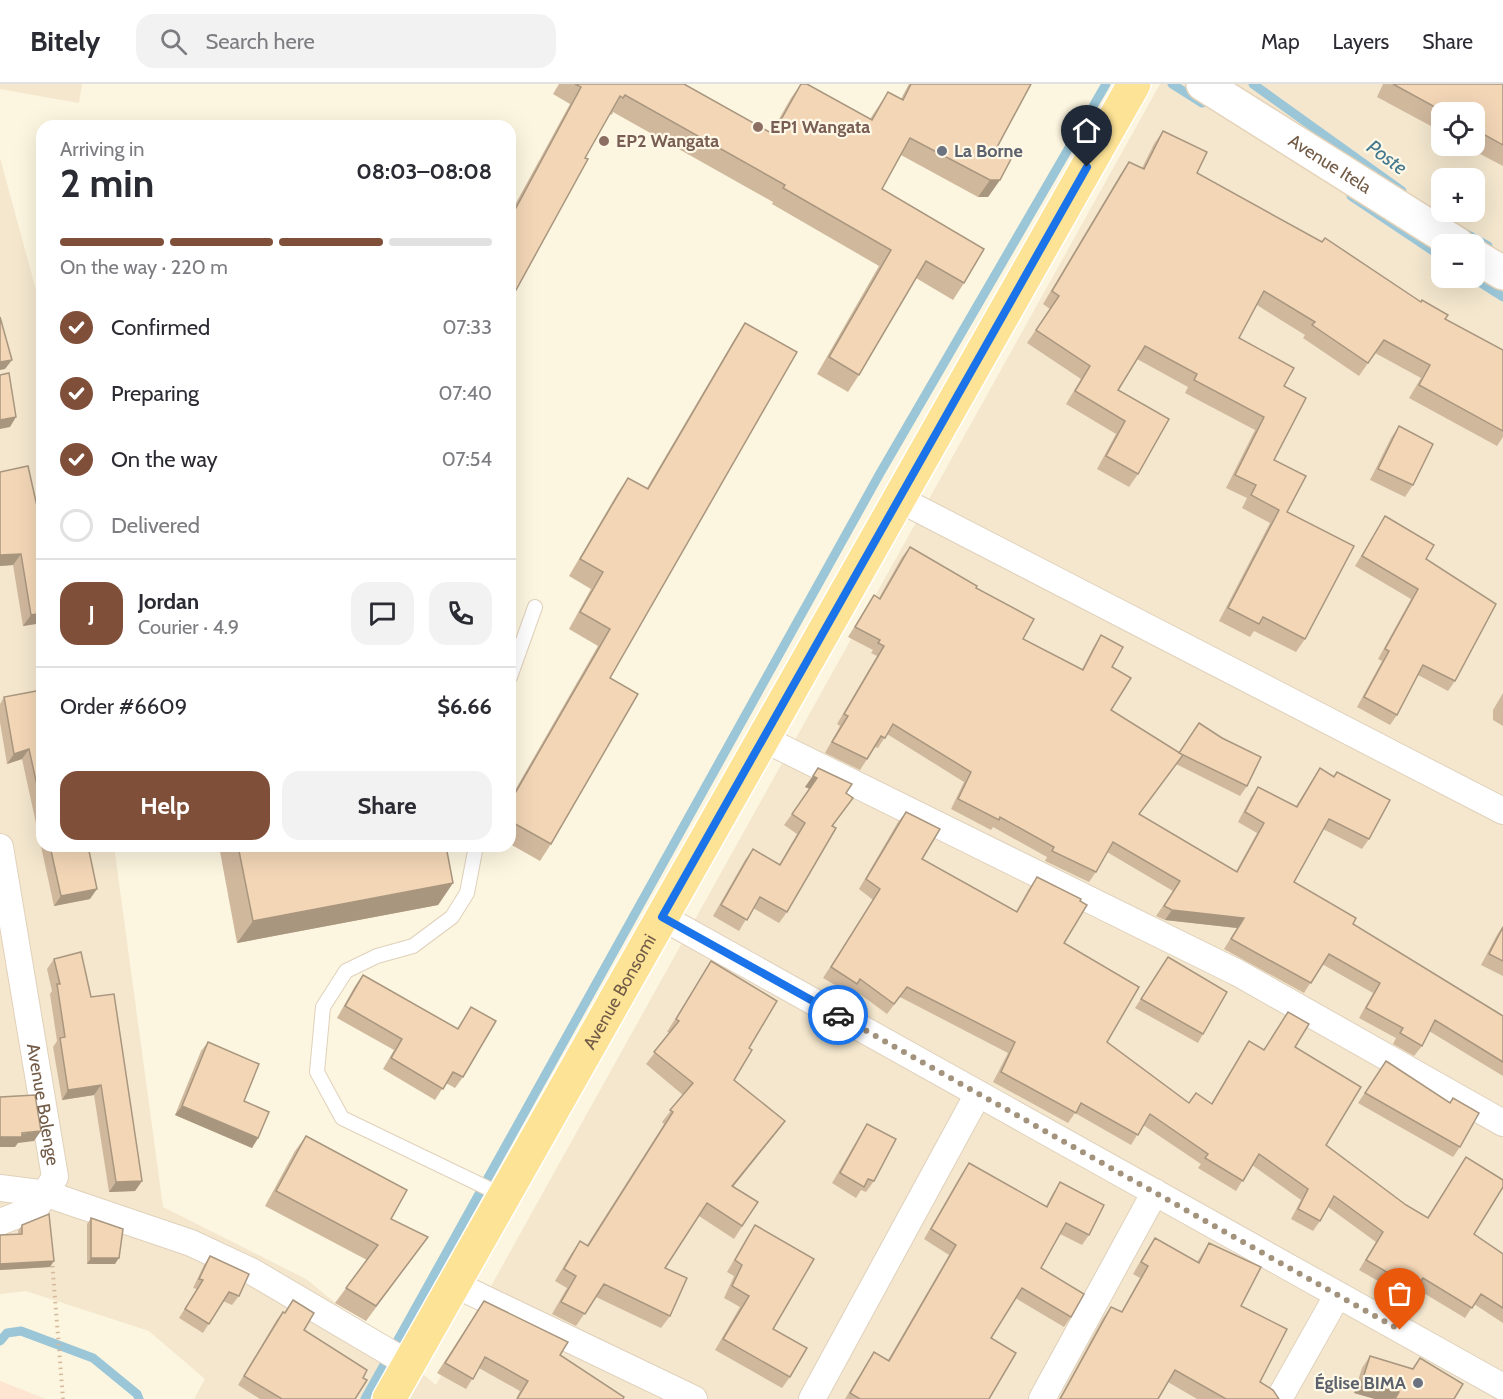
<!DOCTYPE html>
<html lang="en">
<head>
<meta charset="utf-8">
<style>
  :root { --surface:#fff; --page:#f2f2f3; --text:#2b2b33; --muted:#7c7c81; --line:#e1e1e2; --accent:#804f39 }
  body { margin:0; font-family:Cabin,sans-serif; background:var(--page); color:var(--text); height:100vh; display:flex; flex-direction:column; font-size:22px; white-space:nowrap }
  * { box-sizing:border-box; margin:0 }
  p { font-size:20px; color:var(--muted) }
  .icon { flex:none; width:33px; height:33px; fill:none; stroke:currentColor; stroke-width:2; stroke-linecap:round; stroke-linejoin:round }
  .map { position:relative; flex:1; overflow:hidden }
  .details { position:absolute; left:36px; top:36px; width:480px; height:732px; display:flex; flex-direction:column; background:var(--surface); border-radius:18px; box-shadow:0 6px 24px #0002 }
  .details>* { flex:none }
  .tools { position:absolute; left:1431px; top:18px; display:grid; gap:12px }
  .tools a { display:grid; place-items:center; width:54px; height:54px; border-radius:12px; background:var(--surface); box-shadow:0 6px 24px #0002; font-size:30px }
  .pin { position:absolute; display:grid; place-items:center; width:51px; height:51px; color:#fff; margin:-62px -26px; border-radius:50% 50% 50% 0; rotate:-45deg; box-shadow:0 0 6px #0007 }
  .pin .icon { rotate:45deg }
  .courier { position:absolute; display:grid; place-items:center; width:60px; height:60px; margin:-30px; border:4px solid #1a73e8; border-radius:50%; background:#fff; color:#222; box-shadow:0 2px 8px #0007 }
  .overview em { font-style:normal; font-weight:700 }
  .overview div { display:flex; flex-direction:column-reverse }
  .overview { display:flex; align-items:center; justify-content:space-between; height:102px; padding:0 24px }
  h1 { font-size:39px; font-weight:700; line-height:45px }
  .bar { display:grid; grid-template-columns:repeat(4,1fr); gap:9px 6px; align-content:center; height:72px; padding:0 24px }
  .bar i { height:8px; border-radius:4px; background:var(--line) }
  .bar .selected { background:var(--accent) }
  .bar p { grid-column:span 4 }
  .line { display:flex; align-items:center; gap:15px; padding:0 24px; border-top:2px solid var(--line) }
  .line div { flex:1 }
  .round { display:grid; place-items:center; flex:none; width:63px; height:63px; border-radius:18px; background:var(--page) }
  ol { padding:0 24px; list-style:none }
  li { display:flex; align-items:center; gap:18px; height:66px }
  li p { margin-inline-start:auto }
  li .icon { padding:6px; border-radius:50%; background:var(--accent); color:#fff; stroke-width:4 }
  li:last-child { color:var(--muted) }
  li i { width:33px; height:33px; border:3px solid var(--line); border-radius:50% }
  .cta { display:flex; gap:12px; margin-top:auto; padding:12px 24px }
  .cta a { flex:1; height:69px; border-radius:18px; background:var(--accent); color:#fff; font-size:24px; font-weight:700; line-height:69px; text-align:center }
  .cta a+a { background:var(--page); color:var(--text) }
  header { display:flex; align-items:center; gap:36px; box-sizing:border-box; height:84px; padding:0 30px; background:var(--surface); border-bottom:2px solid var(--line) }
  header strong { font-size:28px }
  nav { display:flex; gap:33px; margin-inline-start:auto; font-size:21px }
  .search { width:420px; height:54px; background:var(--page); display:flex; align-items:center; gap:15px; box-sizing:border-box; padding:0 21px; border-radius:18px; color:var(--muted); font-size:22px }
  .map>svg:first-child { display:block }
  .residential { fill:#f4e7ce; fill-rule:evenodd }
  .commercial { fill:#fde5d2 }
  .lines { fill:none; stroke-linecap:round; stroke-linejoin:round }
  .stream { stroke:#9ac6d8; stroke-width:9 }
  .lane-casing { stroke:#e0d1bb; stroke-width:16 }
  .street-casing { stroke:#e0d1bb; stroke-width:28 }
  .secondary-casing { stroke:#e5d3b9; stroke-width:36 }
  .primary-casing { stroke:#fff; stroke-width:36 }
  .path { stroke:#d6b99a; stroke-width:4; stroke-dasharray:1.5 4.5; stroke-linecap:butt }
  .lane { stroke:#fff; stroke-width:14 }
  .street { stroke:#fff; stroke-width:26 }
  .secondary { stroke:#fff; stroke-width:33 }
  .primary { stroke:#fde396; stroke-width:33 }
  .wall { fill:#d0b89d }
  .shaded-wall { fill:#a9967f }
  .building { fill:#f2d6b6; stroke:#a9967f; stroke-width:1.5 }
  .done { stroke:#a3927c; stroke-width:6; stroke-dasharray:0 10.8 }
  .route { stroke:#1a73e8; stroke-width:8 }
  .education-dot { fill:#8d6e63; stroke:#fff8e6; stroke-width:2 }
  .worship-dot { fill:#6b7280; stroke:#fff8e6; stroke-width:2 }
  .labels { text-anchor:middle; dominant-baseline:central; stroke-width:4.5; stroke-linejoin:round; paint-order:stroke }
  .education-label { font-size:18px; font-weight:bold; fill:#785e54; stroke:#fff8e6; text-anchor:start }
  .worship-label { font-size:18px; font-weight:bold; fill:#5b616d; stroke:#fff8e6; text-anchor:start }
  .street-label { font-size:18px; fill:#735c47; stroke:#fff8e6 }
  .water-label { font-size:20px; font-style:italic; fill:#43788e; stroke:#fff8e6 }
</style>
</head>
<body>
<header>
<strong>Bitely</strong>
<div class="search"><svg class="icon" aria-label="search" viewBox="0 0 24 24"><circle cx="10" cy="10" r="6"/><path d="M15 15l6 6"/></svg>Search here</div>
<nav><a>Map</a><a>Layers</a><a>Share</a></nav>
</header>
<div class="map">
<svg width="1503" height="1315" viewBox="0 0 1503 1315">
  <rect width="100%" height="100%" fill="#fcf5df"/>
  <g class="residential">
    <path d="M0 0H82L79 19 0 5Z"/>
    <path d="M1160 0H1503V1315H194L205 1295 149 1247 26 1207 0 1210V74L42 228V762H114L163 1123 306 1195 436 1301ZM1442 28H1474V62H1442ZM1442 94H1474V128H1442ZM1442 160H1474V194H1442Z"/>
  </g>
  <path class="commercial" d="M0 1297 46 1315H0Z"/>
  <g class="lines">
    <g class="stream">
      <path d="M1172 0 1202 19"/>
      <path d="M1253 0 1402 107"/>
      <path d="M1351 112 1442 173"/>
      <path d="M1461 147 1488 162"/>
      <path d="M1473 194 1503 213"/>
      <path d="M0 1257 7 1249 21 1247 93 1274 137 1310 139 1315"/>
      <path d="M365 1315 879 391 1106 0"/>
    </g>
    <g class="lane-casing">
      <g id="lane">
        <path d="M510 593 535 523"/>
        <path d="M476 762 467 809 452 833 413 862 377 872 346 887 323 923 317 988 342 1034 504 1112"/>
      </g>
    </g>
    <g class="street-casing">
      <g id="street">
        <path d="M899 415 1503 727"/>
        <path d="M762 654 1238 889 1503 1039"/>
        <path id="s1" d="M0 763 55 1093 36 1124 0 1138"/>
        <path d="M662 833 1503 1303"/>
        <path d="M0 1104 47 1110 191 1159 251 1187 409 1280"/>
        <path d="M454 1200 694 1315"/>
        <path d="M812 1315 978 1010"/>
        <path d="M1042 1315 1155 1108"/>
        <path d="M1279 1315 1337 1212"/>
      </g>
    </g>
    <g class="secondary-casing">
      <g id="secondary">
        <path id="s2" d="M1203 0 1457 160"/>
        <path d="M1474 172 1503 189"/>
      </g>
    </g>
    <g class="primary-casing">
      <g id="primary">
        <path id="s3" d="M389 1315 1134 0"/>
      </g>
    </g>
    <path class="path" d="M52 1176 63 1315"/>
    <use href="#lane" class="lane"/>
    <use href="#street" class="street"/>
    <use href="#secondary" class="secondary"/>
    <use href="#primary" class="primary"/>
  </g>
  <g class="wall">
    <path d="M559 0H684L771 49 791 14 801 0 870 35 888 8 901 15 909 0H1031L995 67 1000 96 988 113H978L901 71 882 105 964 199 953 216 916 194 859 291 848 308 817 290 879 182 772 120 773 118 613 28 612 31 610 30 585 74 510 217V130L570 20 553 10Z"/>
    <path d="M1383 0H1503V82L1465 62H1474V28H1442V48L1377 13Z"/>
    <path d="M1163 47 1197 89 1445 235 1503 266V353L1497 362 1409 314 1421 294 1375 269 1359 292 1303 254 1305 251 1257 221 1239 254 1284 302 1274 376 1287 428 1305 555 1296 568 1254 547 1250 553 1219 537 1270 439 1242 424 1247 414 1226 404 1255 346 1185 309 1188 303 1137 275 1118 306 1138 390 1129 403 1097 385 1116 350 1066 320 1081 295 1027 259 1050 225 1043 220 1120 91 1129 78 1142 84 1154 60Z"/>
    <path d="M745 239 610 594 551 760 540 777 510 760V715L598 562 569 545 591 505 569 492 617 410 628 394 647 404 734 256Z"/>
    <path d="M1399 342 1413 401 1405 413 1370 396 1391 354Z"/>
    <path d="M0 388 41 440 42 539 23 542 13 481 0 482Z"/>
    <path d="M1385 432 1426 475 1455 597 1448 607 1418 591 1397 631 1390 641 1357 623 1382 577 1378 575 1411 515 1355 482Z"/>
    <path d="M910 463 976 504 1023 555 1082 585 1094 562 1101 551 1112 583 1111 626 1179 669 1247 702 1240 712 1176 680 1139 730 1236 787 1257 749 1238 738 1251 713 1258 703 1296 722 1320 684 1334 692 1337 688 1369 755 1362 765 1323 745 1294 798 1353 840 1503 932V992L1429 947 1422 962 1414 972 1393 960 1396 954 1359 934 1373 909 1322 880 1304 909 1224 865 1237 844 1165 836 1156 832 1173 807 1107 768 1096 788 1089 798 1045 777 1047 773 993 743 991 746 951 725 964 698 887 650 878 664 875 663 860 686 825 669 840 642 837 640 877 572 871 569 873 566 848 553 874 511 879 514 902 473Z"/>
    <path d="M42 606V762H88L90 815 54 822 22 675 7 680 0 638V620L4 613Z"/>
    <path d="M1503 609V642L1493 636V626Z"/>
    <path d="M818 684 846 709 833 742 787 828 779 839 753 824 739 847 713 832 745 776 753 765 779 781 797 750 784 741 810 705 805 703Z"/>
    <path d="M906 728 922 775 1016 827 1030 803 1037 793 1107 958 1189 1019 1211 1020 1242 968 1249 957 1264 966 1288 928 1295 963 1326 1061 1406 1121 1427 1134 1466 1073 1474 1150 1503 1170V1239L1474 1220 1465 1234 1417 1205 1406 1221 1382 1206 1385 1201 1359 1186 1376 1158 1328 1123 1320 1137 1313 1147 1291 1135 1301 1116 1252 1081 1236 1107 1198 1084 1201 1080 1143 1041 1131 1061 1075 1029 1068 1039 993 998 1008 969 900 913 887 930 853 905 850 910 823 894 873 816 859 805 898 738Z"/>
    <path d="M219 762H446L453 799 438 821 237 859Z"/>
    <path d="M1503 842V892L1481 881 1497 851Z"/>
    <path d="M1168 873 1203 950 1198 959 1135 924Z"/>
    <path d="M54 875 91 913 142 1097 135 1107 109 1108 94 1011 62 1016 53 963 57 957 50 910 52 907 47 885Z"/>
    <path d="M711 877 749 964 734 996 785 1037 776 1049 733 1102 758 1118 734 1155 699 1132 665 1184 670 1232 661 1244 596 1213 576 1242 552 1230 567 1204 555 1197 571 1170 580 1157 587 1161 664 1040 662 1038 683 1011 646 980 670 949 667 948 703 890Z"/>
    <path d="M363 891 457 945 471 923 463 993 455 1004 446 999 435 1016 383 985 394 966 337 934 355 902Z"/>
    <path d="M208 958 244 1017 258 1054 252 1064 175 1031 201 967Z"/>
    <path d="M1386 977 1449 1019 1453 1014 1460 1063 1453 1073 1358 1019Z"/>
    <path d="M867 1040 874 1097 866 1108 861 1106 856 1114 832 1099 860 1051Z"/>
    <path d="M306 1052 391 1135 417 1168 366 1237 335 1219 367 1176 265 1122 295 1067Z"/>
    <path d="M969 1079 1046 1122 1053 1109 1060 1098 1089 1151 1082 1161 1060 1150 1041 1184 1071 1233 1064 1243 1015 1214 991 1254 989 1315H845L867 1279 874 1268 888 1276 949 1171 924 1155 962 1089Z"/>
    <path d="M91 1134 115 1180H87V1140Z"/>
    <path d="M22 1141 50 1183 0 1186V1151L18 1150V1147Z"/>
    <path d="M755 1141 773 1245 790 1293 782 1304 715 1266 740 1223 724 1214 734 1192 727 1188 747 1153Z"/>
    <path d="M1155 1154 1197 1178 1209 1159 1241 1222 1260 1298 1279 1315H1197L1168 1298 1059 1315 1103 1234 1111 1223 1121 1228 1140 1194 1133 1190 1147 1166Z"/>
    <path d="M210 1172 239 1212 232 1221 223 1217 203 1249 179 1234 197 1205 193 1204 204 1181Z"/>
    <path d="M293 1216 304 1246 363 1294 355 1315H260L238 1301 276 1237 283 1228 285 1229Z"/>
    <path d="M484 1217 560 1271 623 1315H516L520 1307 479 1284 466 1305 437 1289Z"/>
    <path d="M1370 1272 1412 1285 1420 1274 1454 1315H1375L1354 1309 1362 1284Z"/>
  </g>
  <g class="shaded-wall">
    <path d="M990 96H1000L988 113H978Z"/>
    <path d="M12 276 5 285 0 286V278Z"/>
    <path d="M16 333 10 343 0 345V336Z"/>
    <path d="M21 470 13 481 0 482V471Z"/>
    <path d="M42 529V539L23 542 31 531Z"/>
    <path d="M29 665 22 675 7 680 14 670Z"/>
    <path d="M813 692 817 694 810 705 805 703Z"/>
    <path d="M453 799 438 821 237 859 253 837Z"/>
    <path d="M97 805 90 815 54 822 61 812Z"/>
    <path d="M1172 826 1244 834 1237 844 1165 836Z"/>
    <path d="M101 1001 94 1011 62 1016 68 1006Z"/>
    <path d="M182 1022 258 1054 252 1064 175 1031Z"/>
    <path d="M785 1037 776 1049 724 1114 732 1102Z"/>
    <path d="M41 1047 34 1057 18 1059 15 1063H0V1053Z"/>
    <path d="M142 1097 135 1107 109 1108 116 1098Z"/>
    <path d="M91 1174H119L115 1180H87Z"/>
    <path d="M54 1177 50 1183 0 1186V1180Z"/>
    <path d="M1362 1297 1399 1308 1394 1315H1375L1354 1309Z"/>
  </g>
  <g class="building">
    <path d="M575 0H684L773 50 801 0H807L872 36 888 8 903 16 911 0H1031L995 67 1011 75 1000 96H990L910 54 882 105 984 165 964 199 926 177 859 291 829 273 891 166 783 104 785 101 625 11 623 14 620 12 585 74 588 75 510 217V135L581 3Z"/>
    <path d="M1393 0H1503V61L1474 45V28H1444Z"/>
    <path d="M1163 47 1207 68 1197 89 1322 158 1325 154 1421 218 1422 216 1448 231 1445 235 1503 266V347L1419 301 1430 281 1384 256 1368 279 1312 241 1315 238 1264 207 1239 254 1294 284 1284 302 1306 314 1274 376 1306 392 1287 428 1354 462 1305 555 1263 533 1259 540 1228 524 1279 426 1251 411 1256 401 1235 391 1264 333 1194 296 1197 290 1145 262 1118 306 1169 335 1138 390 1106 372 1125 337 1075 307 1090 282 1036 246 1059 212 1052 207 1129 78 1144 85Z"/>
    <path d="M0 233 12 276 0 278Z"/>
    <path d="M745 239 797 268 610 594 638 610 551 760 510 737V718L610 545 580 528 603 488 580 475 628 394 648 405Z"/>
    <path d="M9 289 16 333 0 336V291Z"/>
    <path d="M1399 342 1433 360 1413 401 1378 385Z"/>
    <path d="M28 382 41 440H42V529L31 531 21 470 0 471V388Z"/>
    <path d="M1385 432 1434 461 1426 475 1496 520 1455 597 1423 581 1397 631 1364 613 1389 567 1385 565 1418 505 1362 472Z"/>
    <path d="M910 463 977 502 976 504 1034 535 1023 555 1083 586 1101 551 1123 563 1112 583 1131 594 1111 626 1183 671 1139 730 1237 788 1264 739 1245 728 1258 703 1297 723 1320 684 1334 693 1337 688 1390 716 1369 755 1329 735 1294 798 1356 834 1353 840 1503 932V978L1435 936 1422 962 1400 949 1403 944 1366 924 1380 899 1329 870 1311 899 1231 855 1244 834 1172 826 1164 822 1180 797 1113 758 1096 788 1052 767 1054 763 1000 733 999 736 958 715 971 688 893 640 885 654 881 652 867 675 832 658 848 632 844 630 884 562 878 559 880 556 855 543 874 511 880 515Z"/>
    <path d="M42 606V724L29 665 14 670 4 613Z"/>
    <path d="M1199 639 1222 654 1261 673 1247 702 1179 669Z"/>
    <path d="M818 684 852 700 846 709 853 714 832 742 836 744 787 828 760 813 747 836 721 821 753 765 780 781 805 739 792 730 817 694 813 692Z"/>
    <path d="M906 728 940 745 922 775 1017 828 1037 793 1081 815 1080 817 1087 821 1064 859 1139 903 1107 958 1189 1019 1196 1009 1212 1020 1249 957 1264 966 1288 928 1309 940 1295 963 1361 1003 1326 1061 1406 1121 1428 1134 1466 1073 1503 1096V1103L1474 1150 1503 1170V1224L1481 1210 1472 1224 1423 1194 1413 1210 1389 1195 1392 1191 1366 1176 1383 1148 1334 1112 1320 1137 1298 1125 1308 1105 1259 1070 1243 1097 1205 1074 1208 1070 1150 1030 1138 1051 1081 1019 1076 1029 1001 988 1015 958 907 903 894 920 860 895 857 900 831 883 880 805 866 795Z"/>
    <path d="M50 762H88L97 805 61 812Z"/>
    <path d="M238 762H446L453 799 253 837Z"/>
    <path d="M1503 843V877L1489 870Z"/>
    <path d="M81 868 91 913 114 910 142 1097 116 1098 101 1001 68 1006 60 954 65 953 57 900H60L54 875Z"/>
    <path d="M1168 873 1227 908 1203 950 1141 915Z"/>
    <path d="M711 877 777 917 749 964 752 966 734 996 785 1037 732 1102 758 1118 742 1142 707 1119 665 1184 687 1194 670 1232 604 1200 585 1230 561 1218 576 1192 564 1185 580 1157 588 1162 673 1028 670 1026 693 999 654 968 679 937 676 935Z"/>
    <path d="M363 891 458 945 471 923 496 937 463 993 453 988 443 1005 391 974 402 955 345 922Z"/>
    <path d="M208 958 259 980 244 1017 269 1028 258 1054 182 1022Z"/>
    <path d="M1386 977 1450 1019 1453 1014 1479 1029 1460 1063 1365 1009Z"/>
    <path d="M35 1011 41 1047 22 1049V1053H0V1013Z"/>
    <path d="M867 1040 896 1055 874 1097 868 1095 864 1103 840 1089Z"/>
    <path d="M306 1052 407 1106 391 1135 428 1153 376 1222 346 1204 378 1161 276 1107Z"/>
    <path d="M969 1079 1047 1123 1060 1098 1104 1121 1089 1151 1066 1139 1041 1184 1084 1210 1071 1233 1022 1204 991 1254 1016 1269 989 1315H860L850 1309 874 1268 889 1277 956 1161 931 1145Z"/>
    <path d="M49 1130 54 1177 0 1180V1151L22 1150V1141Z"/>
    <path d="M91 1134 123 1145 119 1174H91Z"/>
    <path d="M755 1141 814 1175 773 1245 807 1264 790 1293 723 1255 749 1212 732 1202 742 1181 735 1176Z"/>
    <path d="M1155 1154 1199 1179 1209 1159 1261 1183 1241 1222 1287 1245 1260 1298 1273 1306 1279 1315H1226L1175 1286 1158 1315H1060L1063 1310 1111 1223 1122 1228 1148 1182 1141 1178Z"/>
    <path d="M210 1172 249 1190 239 1212 229 1208 209 1240 185 1225 203 1196 199 1195Z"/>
    <path d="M293 1216 314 1229 304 1246 367 1286 363 1294 367 1296 355 1315H282L244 1292 283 1228 285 1229Z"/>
    <path d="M484 1217 568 1258 560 1271 624 1313 623 1315H517L528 1297 485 1273 473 1295 445 1279Z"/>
    <path d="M1370 1272 1413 1285 1420 1274 1463 1300 1454 1315H1395L1399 1308 1362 1297Z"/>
  </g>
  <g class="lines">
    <path class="done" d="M838 931 1400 1246"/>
    <path class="route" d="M838 931 662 833 1087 83"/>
  </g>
  <g class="education-dot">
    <circle cx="758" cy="43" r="6"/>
    <circle cx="604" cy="57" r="6"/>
  </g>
  <g class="worship-dot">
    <circle cx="942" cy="67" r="6"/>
    <circle cx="1418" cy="1299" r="6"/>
  </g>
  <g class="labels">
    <g class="education-label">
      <text x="770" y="43">EP1 Wangata</text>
      <text x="616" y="57">EP2 Wangata</text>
    </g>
    <g class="worship-label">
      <text x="954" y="67">La Borne</text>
      <text x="1406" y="1299" text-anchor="end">Église BIMA</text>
    </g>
    <g class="street-label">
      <text stroke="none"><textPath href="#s2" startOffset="150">Avenue Itela</textPath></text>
      <text stroke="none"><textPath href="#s3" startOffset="468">Avenue Bonsomi</textPath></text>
      <text stroke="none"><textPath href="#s1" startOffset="261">Avenue Bolenge</textPath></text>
    </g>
    <g class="water-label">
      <text transform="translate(1387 73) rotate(36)">Poste</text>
    </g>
  </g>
</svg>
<div class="tools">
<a><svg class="icon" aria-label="locate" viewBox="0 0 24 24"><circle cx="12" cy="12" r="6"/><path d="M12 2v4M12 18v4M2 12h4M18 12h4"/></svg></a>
<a>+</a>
<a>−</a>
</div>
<div class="pin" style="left:1400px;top:1246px;background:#ea580c"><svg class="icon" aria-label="bag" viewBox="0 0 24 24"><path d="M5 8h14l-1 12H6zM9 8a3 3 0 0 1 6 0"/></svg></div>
<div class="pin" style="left:1087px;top:83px;background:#1f2937"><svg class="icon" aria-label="home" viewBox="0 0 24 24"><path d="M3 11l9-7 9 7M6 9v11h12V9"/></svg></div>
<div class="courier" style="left:838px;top:931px"><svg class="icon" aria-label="car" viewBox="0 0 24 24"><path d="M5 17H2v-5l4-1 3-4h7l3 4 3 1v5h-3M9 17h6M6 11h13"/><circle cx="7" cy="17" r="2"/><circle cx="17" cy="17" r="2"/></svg></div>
<section class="details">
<div class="overview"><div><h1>2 min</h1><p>Arriving in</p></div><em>08:03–08:08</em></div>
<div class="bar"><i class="selected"></i><i class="selected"></i><i class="selected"></i><i></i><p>On the way · 220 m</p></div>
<ol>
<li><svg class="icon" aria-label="check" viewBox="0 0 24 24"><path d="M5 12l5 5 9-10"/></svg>Confirmed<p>07:33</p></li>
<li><svg class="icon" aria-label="check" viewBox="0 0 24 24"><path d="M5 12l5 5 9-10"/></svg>Preparing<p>07:40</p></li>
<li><svg class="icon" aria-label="check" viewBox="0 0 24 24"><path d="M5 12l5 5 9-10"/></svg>On the way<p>07:54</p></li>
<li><i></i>Delivered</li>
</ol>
<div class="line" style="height:108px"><b class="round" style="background:var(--accent);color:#fff">J</b><div><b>Jordan</b><p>Courier · 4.9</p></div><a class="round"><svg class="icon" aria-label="chat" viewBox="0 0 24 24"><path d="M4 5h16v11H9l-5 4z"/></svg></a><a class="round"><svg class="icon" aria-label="phone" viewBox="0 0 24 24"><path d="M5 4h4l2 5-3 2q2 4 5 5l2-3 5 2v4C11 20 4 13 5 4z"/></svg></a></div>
<div class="line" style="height:78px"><div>Order #6609</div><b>$6.66</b></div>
<div class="cta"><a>Help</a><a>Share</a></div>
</section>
</div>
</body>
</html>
